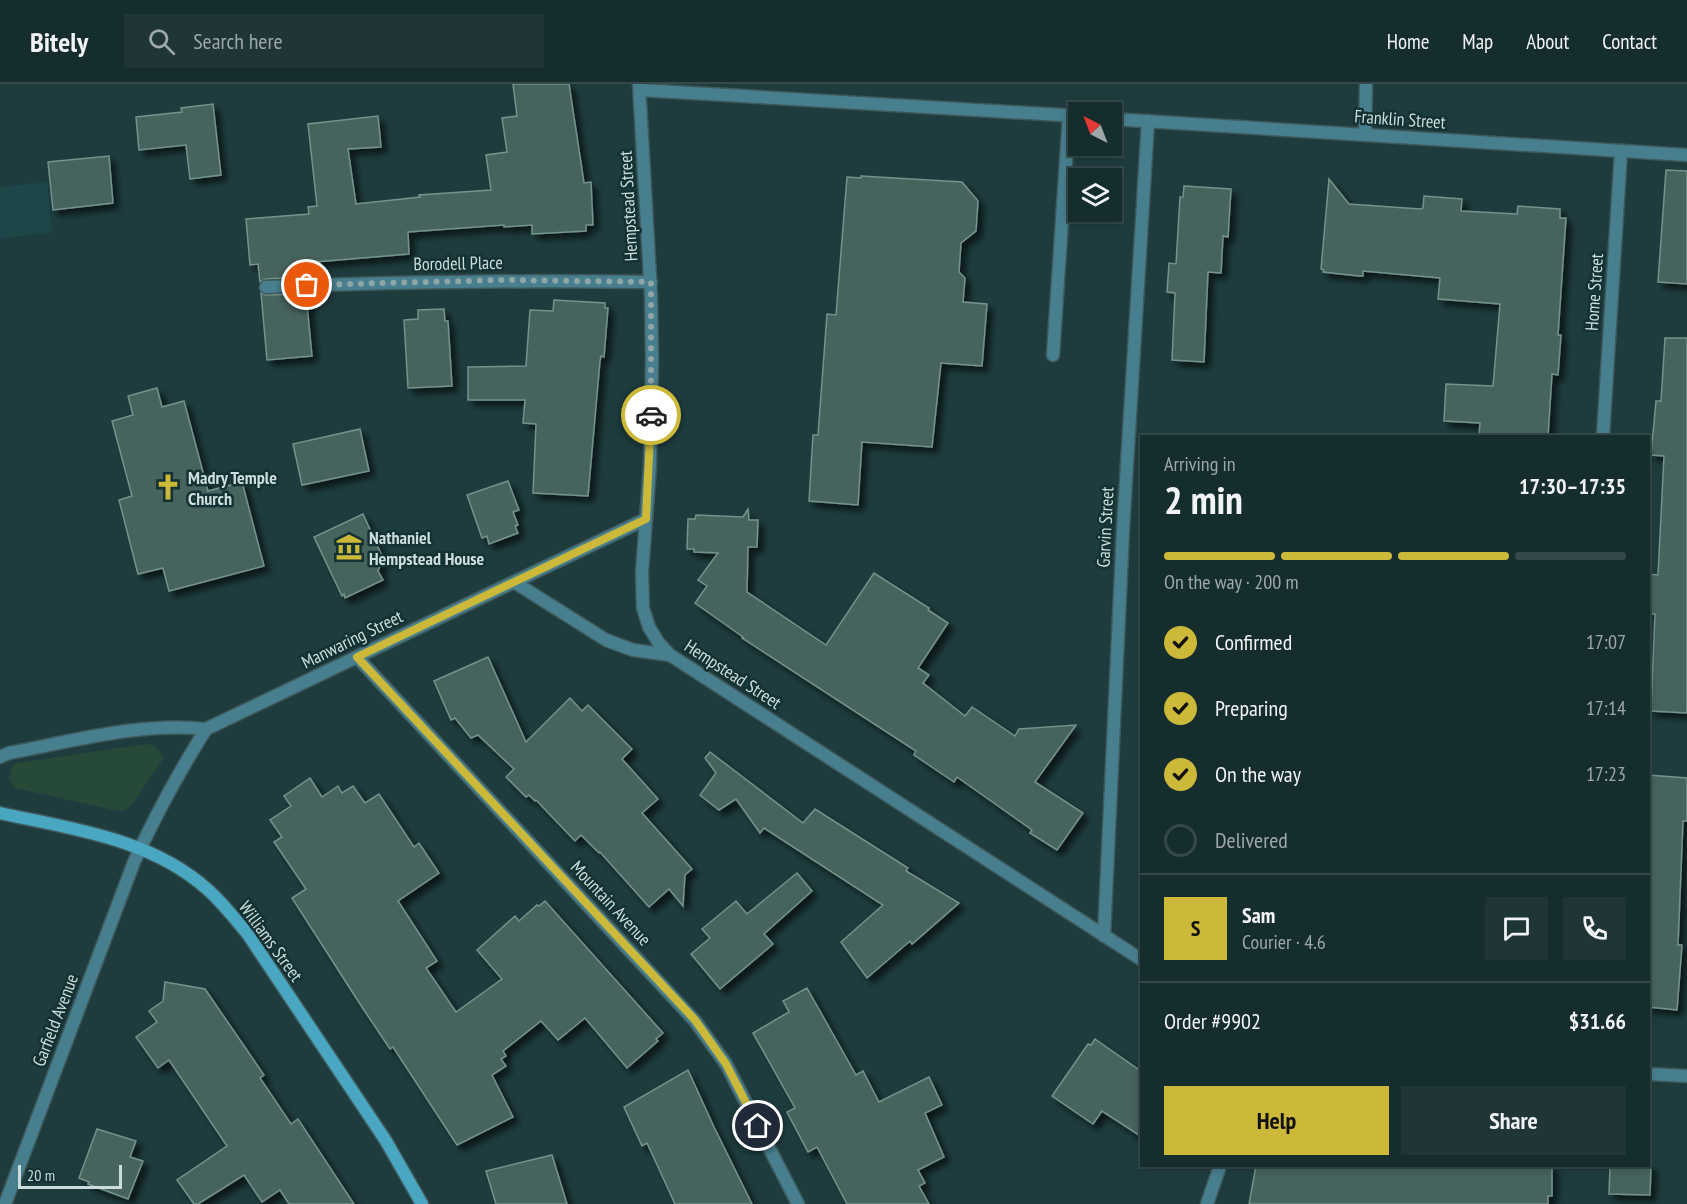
<!DOCTYPE html>
<html lang="en">
<head>
<meta charset="utf-8">
<style>
  :root { --surface:#162d2e; --page:#1f3536; --text:#f1f3f6; --muted:#9ea8aa; --line:#35494a; --accent:#ccb939 }
  body { margin:0; font-family:"PT Sans Narrow",sans-serif; background:var(--page); color:var(--text); height:100vh; display:flex; flex-direction:column; font-size:22px; white-space:nowrap }
  * { box-sizing:border-box; margin:0 }
  p { font-size:20px; color:var(--muted) }
  .icon { flex:none; width:33px; height:33px; fill:none; stroke:currentColor; stroke-width:2; stroke-linecap:round; stroke-linejoin:round }
  .map { position:relative; flex:1; overflow:hidden }
  .panel { position:absolute; left:1140px; top:351px; width:510px; height:732px; display:flex; flex-direction:column; background:var(--surface); border-radius:0px; box-shadow:0 3px 9px #0003,0 0 0 2px var(--line) }
  .panel>* { flex:none }
  .needle { width:39px; rotate:318deg }
  .tools { position:absolute; left:1068px; top:18px; display:grid; gap:12px }
  .tools a { display:grid; place-items:center; width:54px; height:54px; border-radius:0px; background:var(--surface); box-shadow:0 3px 9px #0003,0 0 0 2px var(--line); font-size:30px }
  .scale { position:absolute; left:18px; bottom:15px; width:104px; box-sizing:border-box; padding-left:6px; border:3px solid #cdddde; border-top:0; font-size:16px; line-height:21px; white-space:nowrap; color:#cdddde; -webkit-text-stroke:4px #143233; paint-order:stroke }
  .pin { position:absolute; display:grid; place-items:center; width:51px; height:51px; color:#fff; margin:-26px; border:3px solid #fff; border-radius:50%; box-shadow:0 2px 6px #0007 }
  .courier { position:absolute; display:grid; place-items:center; width:60px; height:60px; margin:-30px; border:4px solid #ccb939; border-radius:50%; background:#fff; color:#222; box-shadow:0 2px 8px #0007 }
  .overview em { font-style:normal; font-weight:600 }
  .overview div { display:flex; flex-direction:column-reverse }
  .overview { display:flex; align-items:center; justify-content:space-between; height:102px; padding:0 24px }
  h1 { font-size:39px; font-weight:600; line-height:45px }
  .bar { display:grid; grid-template-columns:repeat(4,1fr); gap:9px 6px; align-content:center; height:72px; padding:0 24px }
  .bar i { height:8px; border-radius:4px; background:var(--line) }
  .bar .selected { background:var(--accent) }
  .bar p { grid-column:span 4 }
  .line { display:flex; align-items:center; gap:15px; padding:0 24px; border-top:2px solid var(--line) }
  .line div { flex:1 }
  .round { display:grid; place-items:center; flex:none; width:63px; height:63px; border-radius:0px; background:var(--page) }
  ol { padding:0 24px; list-style:none }
  li { display:flex; align-items:center; gap:18px; height:66px }
  li p { margin-inline-start:auto }
  li .icon { padding:6px; border-radius:50%; background:var(--accent); color:#111; stroke-width:4 }
  li:last-child { color:var(--muted) }
  li i { width:33px; height:33px; border:3px solid var(--line); border-radius:50% }
  .button { display:flex; gap:12px; margin-top:auto; padding:12px 24px }
  .button a { flex:1; height:69px; border-radius:0px; background:var(--accent); color:#111; font-size:24px; font-weight:600; line-height:69px; text-align:center }
  .button a+a { background:var(--page); color:var(--text) }
  header { display:flex; align-items:center; gap:36px; box-sizing:border-box; height:84px; padding:0 30px; background:var(--surface); border-bottom:2px solid var(--line) }
  header strong { font-size:28px }
  nav { display:flex; gap:33px; margin-inline-start:auto; font-size:21px }
  .search { width:420px; height:54px; background:var(--page); display:flex; align-items:center; gap:15px; box-sizing:border-box; padding:0 21px; border-radius:0px; color:var(--muted); font-size:22px }
  .map>svg:first-child { display:block }
  .built { fill:#1c4648 }
  .green { fill:#274a38 }
  .building { fill:#46645d; stroke:#74928b; stroke-width:1.5; filter:url(#shadow) }
  .lines { fill:none; stroke-linecap:round; stroke-linejoin:round }
  .lane-casing { stroke:#3e595b; stroke-width:15 }
  .street-casing { stroke:#3e595b; stroke-width:15 }
  .secondary-casing { stroke:#3e595b; stroke-width:15 }
  .lane { stroke:#487f8f; stroke-width:12 }
  .street { stroke:#487f8f; stroke-width:12 }
  .secondary { stroke:#4aa7c1; stroke-width:12 }
  .done { stroke:#90a5a6; stroke-width:6; stroke-dasharray:0 10.8 }
  .route { stroke:#ccb939; stroke-width:8 }
  .labels { text-anchor:middle; dominant-baseline:central; stroke-width:5; stroke-linejoin:round; paint-order:stroke }
  .street-label { font-size:18px; fill:#cdddde; stroke:#143233 }
  .poi-label { font-size:18px; font-weight:bold; fill:#cdddde; stroke:#143233; text-anchor:start }
</style>
</head>
<body>
<header>
<strong>Bitely</strong>
<div class="search"><svg class="icon" aria-label="search" viewBox="0 0 24 24"><circle cx="10" cy="10" r="6"/><path d="M15 15l6 6"/></svg>Search here</div>
<nav><a>Home</a><a>Map</a><a>About</a><a>Contact</a></nav>
</header>
<div class="map">
<svg width="1687" height="1120" viewBox="0 0 1687 1120">
  <defs>
    <filter id="shadow"><feDropShadow dx="5.5" dy="5.5" stdDeviation="3" flood-color="#0009"/></filter>
  </defs>
  <rect width="100%" height="100%" fill="#1e3c3e"/>
  <path class="built" d="M47 98 52 148 0 155V103Z"/>
  <path class="green" d="M146 660C157 662 160 665 163 675L133 719 125 726 118 727 15 704 9 695 12 683 17 679Z"/>
  <g class="building">
    <path d="M513 0H569L584 99 591 98 593 141H586V147L532 150V141L504 143V141L408 148 409 170 303 179 305 193 266 195 260 198 258 180 250 181 246 135 309 130 308 123 317 122 308 40 378 32 381 63 348 65 356 120 420 113 419 111 491 106 486 71 507 68 502 34 517 32Z"/>
    <path d="M213 20 221 91 190 95 186 61 139 66 136 33 182 28 181 24Z"/>
    <path d="M109 72 113 119 53 126 48 78Z"/>
    <path d="M1666 86 1687 87V200L1658 198Z"/>
    <path d="M861 92 962 98 978 117 976 147 961 159 959 188 965 194 963 218 987 220 982 282 941 279 932 363 862 358 858 421 809 417 813 351H818L827 230 836 231 847 93 861 94Z"/>
    <path d="M1329 95 1349 120 1420 125 1423 124 1424 112 1462 115 1461 127 1517 130 1518 122 1560 125V134H1566L1558 251H1561L1558 291 1552 290 1548 352H1479L1480 339 1444 337 1446 300 1493 302 1500 220 1438 215 1440 194 1363 187V192H1359L1323 188 1324 186 1321 185Z"/>
    <path d="M1184 102 1231 105 1228 153 1223 152 1221 189 1208 188 1204 278 1172 276 1175 209 1167 208 1169 179 1176 180 1180 113H1183Z"/>
    <path d="M261 209 266 211 306 210 312 272 267 276Z"/>
    <path d="M554 216 605 219V224H608L604 273 601 272 600 277 588 412 533 409 536 340 523 339 525 316H468V283L526 282 530 226 553 227Z"/>
    <path d="M444 225 445 237H448L452 302 408 304 404 236 418 235V226Z"/>
    <path d="M1665 254H1687V629L1651 627 1655 530H1648V490L1658 491 1664 372 1651 371 1656 317H1661Z"/>
    <path d="M157 304 162 323 184 317 208 407 242 398 264 482 169 507 163 484 138 490 119 416 132 412 112 337 133 331 128 312Z"/>
    <path d="M360 345 369 387 302 401 293 360Z"/>
    <path d="M508 397 519 426 513 428 518 441 515 442 518 449 489 460 487 452 482 454 467 411Z"/>
    <path d="M748 425 749 436H758L757 463H748L747 508 826 561 874 489 929 524 928 526 948 539 918 584 929 591 923 599 965 632 972 623 1015 652 1019 645 1076 641 1035 698 1083 729 1057 766 1030 749 1032 746 957 693 954 698 914 671 916 667 742 554 743 553 695 519 707 502 698 496 718 469 694 468V465H687L688 435H695L696 431 743 433Z"/>
    <path d="M363 430 383 474 378 487 383 496 345 514 344 510 342 512 314 453Z"/>
    <path d="M488 573 526 658 570 614 582 627 588 621 632 665 622 675 658 715 642 729 692 785 685 791 683 822 669 805 649 823 600 768 599 769 581 751 575 757 536 716 535 717 529 711 526 713 506 693 514 685 478 651 471 654 455 634 451 636 434 597Z"/>
    <path d="M710 668 803 739 815 725 908 784 906 787 959 819 912 860 910 857 867 894 841 858 883 821 764 744 760 749 736 715 719 726 700 711 716 689 705 674Z"/>
    <path d="M1648 691 1687 694V737H1683L1678 861H1682L1677 926 1648 923Z"/>
    <path d="M310 694 322 713 338 702 342 709 353 702 365 719 379 710 414 763 419 759 439 789 398 817 437 877 426 884 456 928 502 895 477 866 515 832 519 837 537 821 539 822 545 817 663 949 656 955 658 957 627 984 585 934 558 956 541 937 503 967 506 972 501 975 506 982 492 991 513 1033 457 1061 393 963 390 965 360 920 292 814 306 805 274 758 282 753 270 736 291 722 284 712Z"/>
    <path d="M797 789 812 807 764 850 773 860 720 905 691 870 710 854 702 845 736 817 747 830Z"/>
    <path d="M165 898 205 905 264 991 260 994 291 1040 298 1035 354 1120H289L280 1106 262 1118 244 1091 198 1120H194L177 1096 227 1062 169 976 158 984 136 953 157 938 149 927 163 917Z"/>
    <path d="M807 904 856 991 863 987 879 1018 929 993 942 1021 925 1029 944 1073 918 1086 925 1099 919 1102 929 1120H847L817 1063 808 1068 787 1028 795 1024 753 949 789 928 783 917Z"/>
    <path d="M1095 955 1142 988V1053L1102 1027 1093 1040 1052 1012 1088 960 1091 961Z"/>
    <path d="M688 986 714 1043 752 1120H675L647 1059 642 1062 624 1023Z"/>
    <path d="M97 1045 136 1057 130 1073 143 1077 128 1115 88 1100 89 1098 79 1094Z"/>
    <path d="M552 1071 567 1120H496L486 1087Z"/>
    <path d="M1256 1082H1552V1112H1548V1120H1249Z"/>
    <path d="M1610 1082H1651L1650 1111 1609 1110Z"/>
  </g>
  <g class="lines">
    <g class="lane-casing">
      <path id="lane" d="M1053 271 1069 32"/>
    </g>
    <g class="street-casing">
      <g id="street">
        <path d="M639 0 651 211 652 275 650 382 642 488 643 524 649 543 658 558 670 571 1142 876"/>
        <path d="M640 6 1078 32"/>
        <path d="M1112 35 1687 71"/>
        <path d="M1365 51 1366 0"/>
        <path d="M266 203C394 198 522 196 651 198"/>
        <path d="M1603 352 1621 67"/>
        <path d="M514 498 606 556 633 566 670 571"/>
        <path d="M357 573 695 937 726 980 798 1120"/>
        <path d="M0 673 9 669C73 657 140 638 206 645L646 435"/>
        <path d="M1104 852 1123 446 1148 37"/>
        <path d="M1648 990 1687 992"/>
        <path d="M5 1120 134 778C155 732 179 688 206 645"/>
        <path d="M1207 1120 1220 1082"/>
      </g>
    </g>
    <g class="secondary-casing">
      <path id="secondary" d="M0 729C71 745 150 754 207 805 222 818 234 834 247 849L386 1057 422 1120"/>
    </g>
    <use href="#lane" class="lane"/>
    <use href="#street" class="street"/>
    <use href="#secondary" class="secondary"/>
  </g>
  <g class="lines">
    <path class="done" d="M307 201 504 196 651 198V331"/>
    <path class="route" d="M651 331 646 435 357 573 695 936 726 980 758 1042"/>
  </g>
  <defs>
    <g id="church-bare" transform="scale(2.07)"><path d="M-1.2-6h2.4v3.5h3.3v2.4h-3.3V6h-2.4V-.1h-3.3v-2.4h3.3Z" fill="#ccb939" stroke="#143233" stroke-width="2.5" paint-order="stroke"/></g>
    <g id="museum-bare" transform="scale(2.07)"><path d="M0-6L6-3V-2H-6V-3ZM-5-1h2V3h-2ZM-1-1h2V3h-2ZM3-1h2V3H3ZM-6 4H6V6H-6Z" fill="#ccb939" stroke="#143233" stroke-width="2.5" paint-order="stroke"/></g>
  </defs>
  <g fill-rule="evenodd">
    <use href="#church-bare" x="168" y="403"/>
    <use href="#museum-bare" x="349" y="463"/>
  </g>
  <g class="labels">
    <g class="street-label">
      <text transform="translate(1400 35) rotate(4)">Franklin Street</text>
      <text transform="translate(628 122) rotate(-93)">Hempstead Street</text>
      <text transform="translate(458 179) rotate(-1)">Borodell Place</text>
      <text transform="translate(1594 208) rotate(-86)">Home Street</text>
      <text transform="translate(1105 443) rotate(-87)">Garvin Street</text>
      <text transform="translate(352 555) rotate(-26)">Manwaring Street</text>
      <text transform="translate(733 590) rotate(33)">Hempstead Street</text>
      <text transform="translate(611 819) rotate(47)">Mountain Avenue</text>
      <text transform="translate(271 857) rotate(54)">Williams Street</text>
      <text transform="translate(55 936) rotate(-69)">Garfield Avenue</text>
    </g>
    <g class="poi-label">
      <text x="188" y="393">Madry Temple<tspan x="188" dy="21">Church</tspan></text>
      <text x="369" y="453">Nathaniel<tspan x="369" dy="21">Hempstead House</tspan></text>
    </g>
  </g>
</svg>
<div class="tools">
<a><svg class="needle" viewBox="-14 -14 28 28"><path d="M0-13l5 13h-10z" fill="#e53935"/><path d="M0 13l5-13h-10z" fill="#9ea8aa"/></svg></a>
<a><svg class="icon" aria-label="layers" viewBox="0 0 24 24"><path d="M12 4l9 5-9 5-9-5zM3 14l9 5 9-5"/></svg></a>
</div>
<div class="scale">20 m</div>
<div class="pin" style="left:307px;top:201px;background:#ea580c"><svg class="icon" aria-label="bag" viewBox="0 0 24 24"><path d="M5 8h14l-1 12H6zM9 8a3 3 0 0 1 6 0"/></svg></div>
<div class="pin" style="left:758px;top:1042px;background:#1f2937"><svg class="icon" aria-label="home" viewBox="0 0 24 24"><path d="M3 11l9-7 9 7M6 9v11h12V9"/></svg></div>
<div class="courier" style="left:651px;top:331px"><svg class="icon" aria-label="car" viewBox="0 0 24 24"><path d="M5 17H2v-5l4-1 3-4h7l3 4 3 1v5h-3M9 17h6M6 11h13"/><circle cx="7" cy="17" r="2"/><circle cx="17" cy="17" r="2"/></svg></div>
<section class="panel">
<div class="overview"><div><h1>2 min</h1><p>Arriving in</p></div><em>17:30–17:35</em></div>
<div class="bar"><i class="selected"></i><i class="selected"></i><i class="selected"></i><i></i><p>On the way · 200 m</p></div>
<ol>
<li><svg class="icon" aria-label="check" viewBox="0 0 24 24"><path d="M5 12l5 5 9-10"/></svg>Confirmed<p>17:07</p></li>
<li><svg class="icon" aria-label="check" viewBox="0 0 24 24"><path d="M5 12l5 5 9-10"/></svg>Preparing<p>17:14</p></li>
<li><svg class="icon" aria-label="check" viewBox="0 0 24 24"><path d="M5 12l5 5 9-10"/></svg>On the way<p>17:23</p></li>
<li><i></i>Delivered</li>
</ol>
<div class="line" style="height:108px"><b class="round" style="background:var(--accent);color:#111">S</b><div><b>Sam</b><p>Courier · 4.6</p></div><a class="round"><svg class="icon" aria-label="chat" viewBox="0 0 24 24"><path d="M4 5h16v11H9l-5 4z"/></svg></a><a class="round"><svg class="icon" aria-label="phone" viewBox="0 0 24 24"><path d="M5 4h4l2 5-3 2q2 4 5 5l2-3 5 2v4C11 20 4 13 5 4z"/></svg></a></div>
<div class="line" style="height:78px"><div>Order #9902</div><b>$31.66</b></div>
<div class="button"><a>Help</a><a>Share</a></div>
</section>
</div>
</body>
</html>
